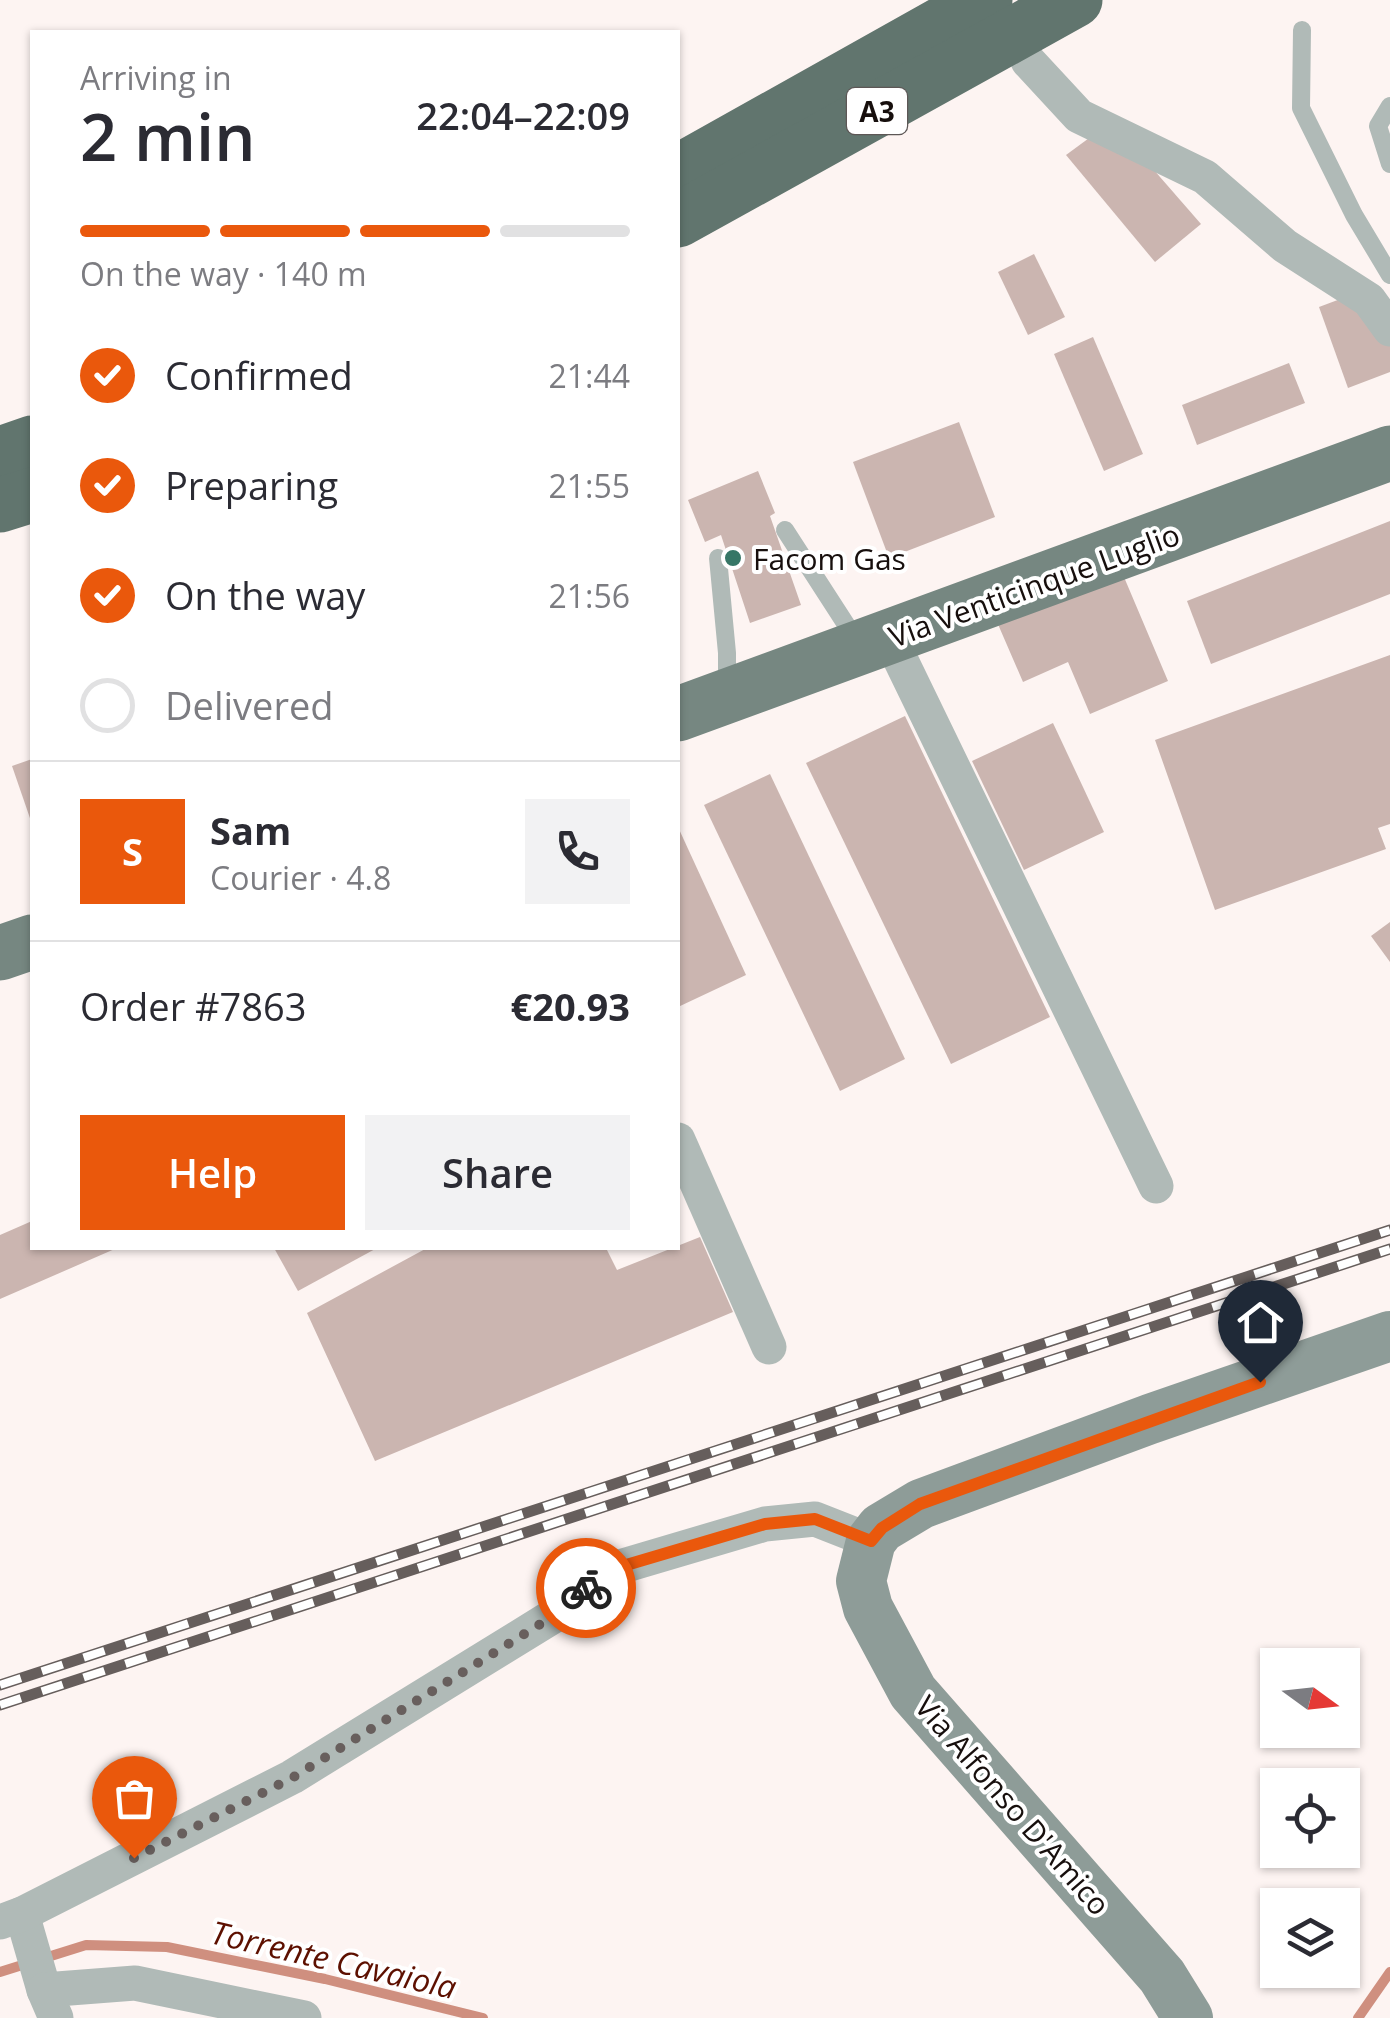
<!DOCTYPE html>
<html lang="en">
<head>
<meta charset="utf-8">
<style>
  :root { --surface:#fff; --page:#f2f2f3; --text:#2b2b33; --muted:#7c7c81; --line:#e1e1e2; --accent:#ea580c }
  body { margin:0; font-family:"Open Sans",sans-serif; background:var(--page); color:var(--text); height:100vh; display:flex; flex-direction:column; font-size:38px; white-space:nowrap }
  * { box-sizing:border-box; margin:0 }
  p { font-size:32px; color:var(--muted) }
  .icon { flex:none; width:55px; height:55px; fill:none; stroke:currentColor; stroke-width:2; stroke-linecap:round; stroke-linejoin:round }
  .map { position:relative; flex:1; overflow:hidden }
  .side { position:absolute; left:30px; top:30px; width:650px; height:1220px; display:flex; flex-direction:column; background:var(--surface); border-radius:0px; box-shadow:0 2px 8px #0004 }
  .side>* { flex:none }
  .needle { width:65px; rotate:105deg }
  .fabs { position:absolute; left:1260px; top:1648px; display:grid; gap:20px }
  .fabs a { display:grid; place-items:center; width:100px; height:100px; border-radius:0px; background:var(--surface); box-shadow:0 2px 8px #0004; font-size:50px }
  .pin { position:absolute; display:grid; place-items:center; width:85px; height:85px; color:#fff; margin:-102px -42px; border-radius:50% 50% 50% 0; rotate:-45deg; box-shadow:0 0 10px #0007 }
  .pin .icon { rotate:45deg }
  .courier { position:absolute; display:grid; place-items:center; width:100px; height:100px; margin:-50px; border:8px solid #ea580c; border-radius:50%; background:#fff; color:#222; box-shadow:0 2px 12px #0007 }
  .head em { font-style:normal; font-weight:600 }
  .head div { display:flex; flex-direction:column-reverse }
  .head { display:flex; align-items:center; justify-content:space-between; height:170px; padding:0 50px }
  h1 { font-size:65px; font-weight:600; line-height:75px }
  .bar { display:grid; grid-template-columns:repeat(4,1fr); gap:15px 10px; align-content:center; height:120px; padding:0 50px }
  .bar i { height:12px; border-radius:8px; background:var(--line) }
  .bar .selected { background:var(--accent) }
  .bar p { grid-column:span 4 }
  .line { display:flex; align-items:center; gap:25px; padding:0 50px; border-top:2px solid var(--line) }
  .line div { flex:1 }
  .round { display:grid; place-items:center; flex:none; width:105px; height:105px; border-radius:0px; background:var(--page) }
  ol { padding:0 50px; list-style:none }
  li { display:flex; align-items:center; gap:30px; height:110px }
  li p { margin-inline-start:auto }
  li .icon { padding:10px; border-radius:50%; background:var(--accent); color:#fff; stroke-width:4 }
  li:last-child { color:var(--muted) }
  li i { width:55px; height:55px; border:5px solid var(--line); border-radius:50% }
  .primary-button { display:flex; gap:20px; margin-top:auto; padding:20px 50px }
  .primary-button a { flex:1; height:115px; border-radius:0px; background:var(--accent); color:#fff; font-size:40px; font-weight:600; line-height:115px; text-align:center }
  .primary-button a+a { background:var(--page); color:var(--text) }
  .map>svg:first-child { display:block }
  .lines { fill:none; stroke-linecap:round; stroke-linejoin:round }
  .stream { stroke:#cf8f7f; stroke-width:10 }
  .building { fill:#cbb5b0 }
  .lane { stroke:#b0bab7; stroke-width:18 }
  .street { stroke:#b0bab7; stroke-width:35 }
  .secondary { stroke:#8e9c98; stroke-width:50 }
  .primary { stroke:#768781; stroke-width:55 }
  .highway { stroke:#61756e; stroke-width:55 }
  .rail-casing { stroke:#665e5c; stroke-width:11 }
  .rail { stroke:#fff; stroke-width:8; stroke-dasharray:22; stroke-linecap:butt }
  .done { stroke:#685f5d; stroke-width:10; stroke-dasharray:0 18 }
  .route { stroke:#ea580c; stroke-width:12 }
  .poi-dot { fill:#367666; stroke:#fff; stroke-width:4 }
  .labels { text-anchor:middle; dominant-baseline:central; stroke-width:8; stroke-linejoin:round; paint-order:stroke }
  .shield { fill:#fff; stroke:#5d5756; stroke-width:2.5 }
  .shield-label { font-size:28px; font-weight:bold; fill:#170f0d }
  .poi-label { font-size:30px; fill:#170f0d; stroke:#fff; text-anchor:start }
  .street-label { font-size:30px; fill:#170f0d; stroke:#fff }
  .water-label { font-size:32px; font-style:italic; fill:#5d1000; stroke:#fff }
</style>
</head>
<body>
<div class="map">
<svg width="1390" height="2018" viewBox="0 0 1390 2018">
  <rect width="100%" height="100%" fill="#fdf4f2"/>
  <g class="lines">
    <g class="stream">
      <path d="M0 1972 86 1945 167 1947 325 1979 483 2018"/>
      <path d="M1358 2018 1390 1972"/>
    </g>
  </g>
  <g class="building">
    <path d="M1100 130 1133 146 1201 224 1155 262 1066 155Z"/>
    <path d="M1034 254 1065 317 1028 335 998 272Z"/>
    <path d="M1351 295 1390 346V372L1348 388 1319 307Z"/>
    <path d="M1093 337 1143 454 1104 471 1054 354Z"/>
    <path d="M1289 363 1305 403 1197 445 1182 405Z"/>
    <path d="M959 422 995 517 889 558 853 462Z"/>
    <path d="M758 471 775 513 770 516 801 605 750 623 721 535 705 542 688 500Z"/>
    <path d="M1390 521V594L1211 664 1187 601Z"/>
    <path d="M1121 570 1168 681 1090 714 1068 662 1023 682 997 622Z"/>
    <path d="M1390 655V824L1378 828 1386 849 1215 910 1155 740Z"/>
    <path d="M905 716 1050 1017 951 1064 806 763Z"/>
    <path d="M1053 723 1104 832 1024 870 972 761Z"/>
    <path d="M32 759V824L12 766Z"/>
    <path d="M770 774 905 1059 840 1091 704 805Z"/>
    <path d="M678 827 746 975 678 1007Z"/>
    <path d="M1390 922V962L1371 936Z"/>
    <path d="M32 1221V1248H117L0 1299V1235Z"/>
    <path d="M700 1237 733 1312 375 1461 307 1313 427 1248H606L617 1270Z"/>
    <path d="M274 1248H377L298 1291Z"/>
  </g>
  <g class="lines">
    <g class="lane">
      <path d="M1302 30 1301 108 1354 215 1390 275"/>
      <path d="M1390 106 1378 126 1390 164"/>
      <path d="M785 530 858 643"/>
      <path d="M718 558 727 653V686"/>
    </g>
    <g class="street">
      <path d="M1028 61 1079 116 1205 177 1285 246 1369 300 1390 329"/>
      <path d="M890 638 1156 1186"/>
      <path d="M678 1140 769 1347"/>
      <path d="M22 1914 44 1990"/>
      <path d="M0 1922 22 1914 292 1777 555 1615 606 1571 765 1524 815 1519 871 1541"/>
      <path d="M56 2018 44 1990 135 1983 304 2018"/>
    </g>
    <path class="secondary" d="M1188 2018 1162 1976 913 1692 868 1608 861 1581 871 1541 881 1528 921 1504 1150 1419 1390 1336"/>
    <g class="primary">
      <path d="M678 714 1390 453"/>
      <path d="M0 953 32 942"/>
    </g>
    <g class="highway">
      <path d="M678 172 985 0"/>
      <path d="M678 220 1075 0"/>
      <path d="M0 454 32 443"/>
      <path d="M0 505 32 495"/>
    </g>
    <g class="rail-casing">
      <g id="rail">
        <path d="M0 1685 1390 1230"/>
        <path d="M0 1705 1390 1249"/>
      </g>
    </g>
    <use href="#rail" class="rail"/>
  </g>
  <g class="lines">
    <path class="done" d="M134 1858 292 1778 555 1615 586 1588"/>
    <path class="route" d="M586 1588 606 1571 765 1524 815 1519 871 1541 882 1528 920 1504 1260 1382"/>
  </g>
  <circle class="poi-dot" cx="733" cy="558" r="10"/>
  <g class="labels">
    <rect class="shield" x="847" y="88" width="60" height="46" rx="8"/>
    <g class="shield-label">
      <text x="877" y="111">A3</text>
    </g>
    <g class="poi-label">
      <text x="753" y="558">Facom Gas</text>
    </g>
    <g class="street-label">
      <text transform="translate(1034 585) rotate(-20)">Via Venticinque Luglio</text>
      <text transform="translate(1013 1805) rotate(49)">Via Alfonso D'Amico</text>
    </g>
    <g class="water-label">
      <text transform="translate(334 1959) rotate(13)">Torrente Cavaiola</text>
    </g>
  </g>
</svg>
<div class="fabs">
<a><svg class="needle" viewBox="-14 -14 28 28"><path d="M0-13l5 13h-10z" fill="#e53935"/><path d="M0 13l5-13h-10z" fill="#7c7c81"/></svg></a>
<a><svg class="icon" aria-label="locate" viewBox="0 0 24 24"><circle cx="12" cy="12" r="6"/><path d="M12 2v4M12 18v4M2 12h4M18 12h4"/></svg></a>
<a><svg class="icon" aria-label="layers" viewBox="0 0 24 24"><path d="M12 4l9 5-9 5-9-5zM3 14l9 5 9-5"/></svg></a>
</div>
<div class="pin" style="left:134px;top:1858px;background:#ea580c"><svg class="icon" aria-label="bag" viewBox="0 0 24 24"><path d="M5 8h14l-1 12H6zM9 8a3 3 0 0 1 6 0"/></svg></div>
<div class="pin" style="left:1260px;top:1382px;background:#1f2937"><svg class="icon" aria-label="home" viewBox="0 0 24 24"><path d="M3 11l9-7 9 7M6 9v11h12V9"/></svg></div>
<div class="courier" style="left:586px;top:1588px"><svg class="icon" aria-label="bike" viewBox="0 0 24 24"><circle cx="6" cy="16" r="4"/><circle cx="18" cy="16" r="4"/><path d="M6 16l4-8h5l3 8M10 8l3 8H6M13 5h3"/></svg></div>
<section class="side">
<div class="head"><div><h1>2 min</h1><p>Arriving in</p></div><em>22:04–22:09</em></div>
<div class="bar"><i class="selected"></i><i class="selected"></i><i class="selected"></i><i></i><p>On the way · 140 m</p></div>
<ol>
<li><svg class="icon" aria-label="check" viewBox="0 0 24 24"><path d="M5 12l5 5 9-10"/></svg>Confirmed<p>21:44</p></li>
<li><svg class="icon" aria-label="check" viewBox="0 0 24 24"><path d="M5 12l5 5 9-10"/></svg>Preparing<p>21:55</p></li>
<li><svg class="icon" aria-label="check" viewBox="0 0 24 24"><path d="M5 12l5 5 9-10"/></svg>On the way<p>21:56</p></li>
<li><i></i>Delivered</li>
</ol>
<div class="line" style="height:180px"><b class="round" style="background:var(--accent);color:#fff">S</b><div><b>Sam</b><p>Courier · 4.8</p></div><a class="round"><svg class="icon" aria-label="phone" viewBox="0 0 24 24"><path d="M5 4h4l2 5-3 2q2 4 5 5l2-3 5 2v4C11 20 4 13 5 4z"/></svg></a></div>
<div class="line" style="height:130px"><div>Order #7863</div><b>€20.93</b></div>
<div class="primary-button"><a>Help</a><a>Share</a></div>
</section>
</div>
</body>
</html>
